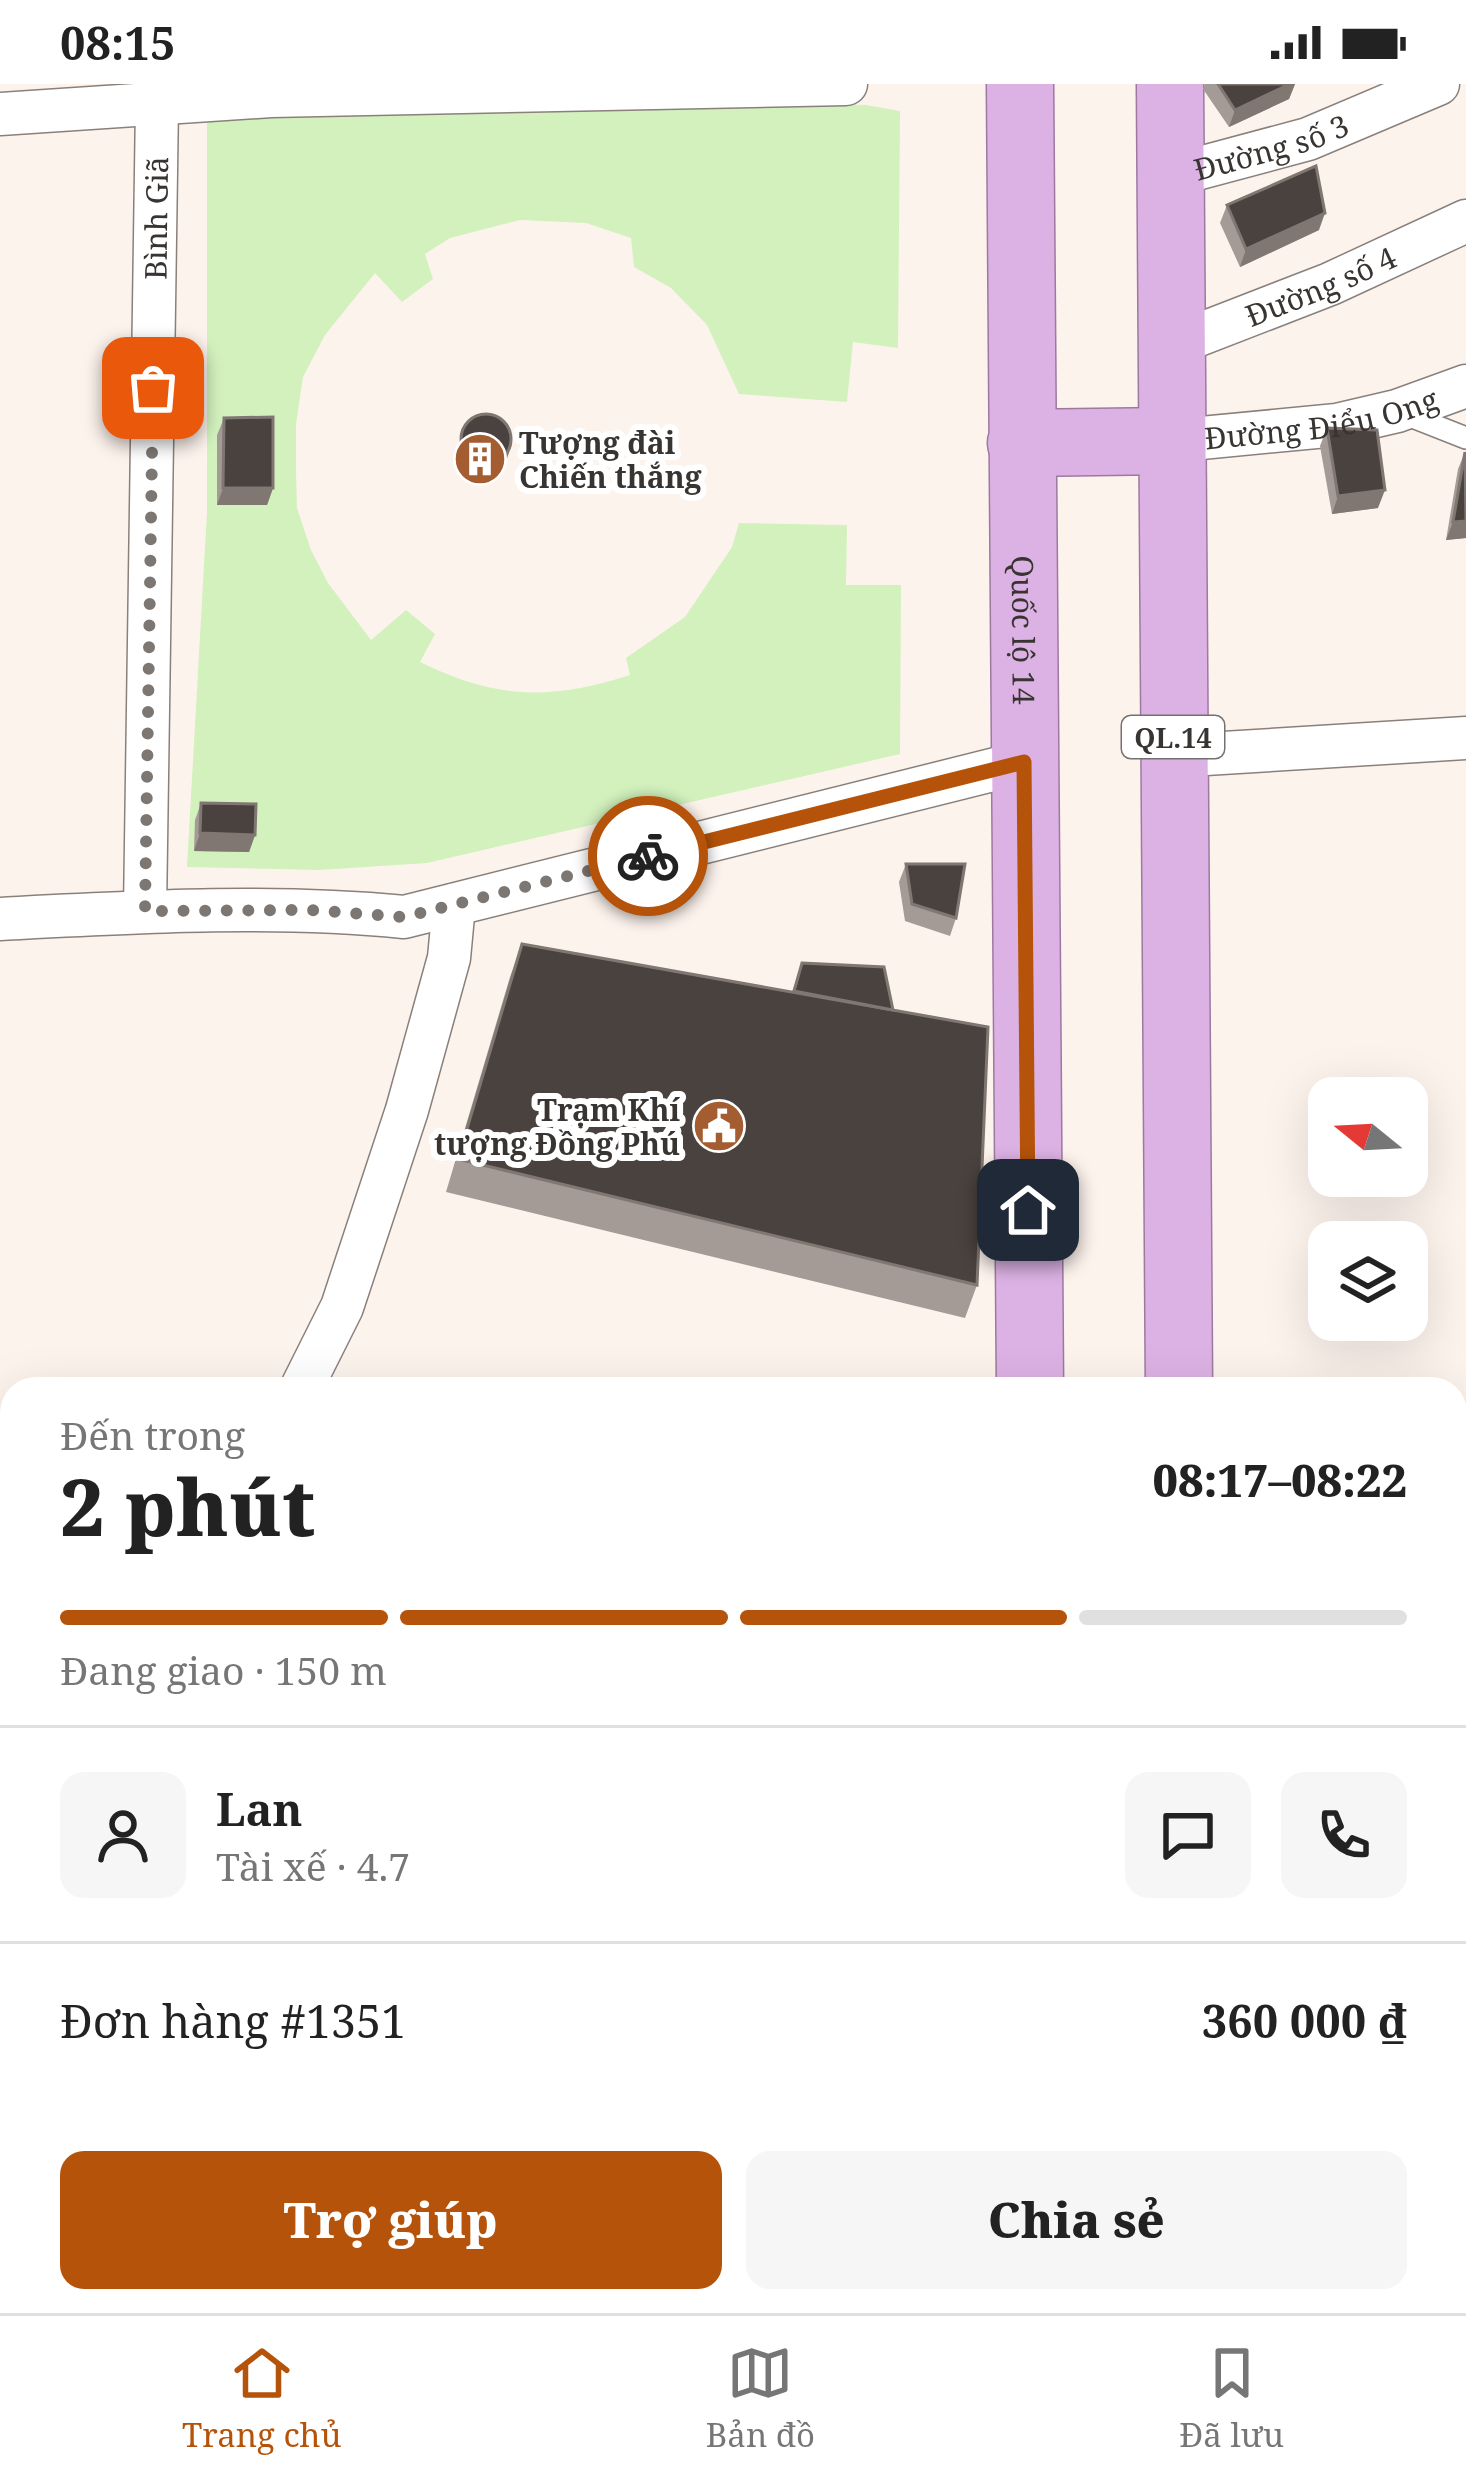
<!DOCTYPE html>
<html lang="vi">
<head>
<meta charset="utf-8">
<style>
  :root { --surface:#fff; --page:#f6f6f6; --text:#222; --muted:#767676; --line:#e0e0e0; --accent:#b45309 }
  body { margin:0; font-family:"Noto Serif",serif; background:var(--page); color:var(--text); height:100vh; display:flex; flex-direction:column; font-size:45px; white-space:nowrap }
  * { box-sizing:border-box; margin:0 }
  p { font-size:39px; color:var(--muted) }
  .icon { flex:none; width:66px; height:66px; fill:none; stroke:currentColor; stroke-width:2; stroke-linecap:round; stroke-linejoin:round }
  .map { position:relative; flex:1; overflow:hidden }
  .side { position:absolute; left:0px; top:1293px; width:1467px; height:936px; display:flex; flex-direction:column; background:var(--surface); border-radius:36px 36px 0 0; box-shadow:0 12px 48px #0002 }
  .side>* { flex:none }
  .needle { width:78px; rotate:288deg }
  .controls { position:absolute; left:1308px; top:993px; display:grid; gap:24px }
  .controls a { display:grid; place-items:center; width:120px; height:120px; border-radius:24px; background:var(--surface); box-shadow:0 12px 48px #0002; font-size:60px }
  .pin { position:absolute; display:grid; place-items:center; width:102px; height:102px; color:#fff; margin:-51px; border-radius:24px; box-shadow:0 6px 18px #0006 }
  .courier { position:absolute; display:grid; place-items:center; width:120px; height:120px; margin:-60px; border:9px solid #b45309; border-radius:50%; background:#fff; color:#222; box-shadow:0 3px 15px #0007 }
  .headline em { font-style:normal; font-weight:800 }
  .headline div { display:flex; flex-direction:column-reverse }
  .headline { display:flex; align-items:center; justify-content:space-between; height:204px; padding:0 60px }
  h1 { font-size:78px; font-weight:800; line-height:90px }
  .bar { display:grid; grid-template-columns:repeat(4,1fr); gap:18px 12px; align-content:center; height:144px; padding:0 60px }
  .bar i { height:15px; border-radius:9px; background:var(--line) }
  .bar .current { background:var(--accent) }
  .bar p { grid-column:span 4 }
  .line { display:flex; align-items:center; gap:30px; padding:0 60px; border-top:3px solid var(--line) }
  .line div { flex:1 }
  .round { display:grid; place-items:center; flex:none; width:126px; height:126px; border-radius:24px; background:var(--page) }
  .action { display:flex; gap:24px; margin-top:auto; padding:24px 60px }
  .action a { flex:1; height:138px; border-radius:24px; background:var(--accent); color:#fff; font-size:48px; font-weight:800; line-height:138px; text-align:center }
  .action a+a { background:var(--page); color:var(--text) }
  .status { display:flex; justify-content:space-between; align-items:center; height:84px; padding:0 60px; background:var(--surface); direction:ltr }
  .status svg { height:33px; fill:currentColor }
  .menu { display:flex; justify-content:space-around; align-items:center; height:168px; border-top:3px solid var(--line); background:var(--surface); font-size:33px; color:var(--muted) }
  .menu a { display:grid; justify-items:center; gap:6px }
  .menu .current { color:var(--accent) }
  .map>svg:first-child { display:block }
  .green { fill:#d2f1bd }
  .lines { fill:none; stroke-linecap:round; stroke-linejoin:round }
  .service-casing { stroke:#89807c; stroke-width:24 }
  .minor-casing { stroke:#89807c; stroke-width:45 }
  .tertiary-casing { stroke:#89807c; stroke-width:54 }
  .trunk-casing { stroke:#9d79a1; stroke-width:69 }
  .service { stroke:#fff; stroke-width:21 }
  .minor { stroke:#fff; stroke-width:42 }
  .tertiary { stroke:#fff; stroke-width:51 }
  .trunk { stroke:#dcb2e4; stroke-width:66 }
  .wall { fill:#a49a96 }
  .shaded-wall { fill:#807772 }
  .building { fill:#4a423e; stroke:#807772; stroke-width:3 }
  .done { stroke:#7d7773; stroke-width:12; stroke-dasharray:0 21.6 }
  .route { stroke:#b45309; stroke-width:15 }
  .labels { text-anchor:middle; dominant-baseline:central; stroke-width:12; stroke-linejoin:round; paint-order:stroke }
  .shield { fill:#fff; stroke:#747170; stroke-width:3 }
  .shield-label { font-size:27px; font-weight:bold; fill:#383432 }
  .street-label { font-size:30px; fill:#383432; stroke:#fff }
  .poi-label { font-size:30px; font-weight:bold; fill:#383432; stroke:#fff; text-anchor:start }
</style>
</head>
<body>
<div class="status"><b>08:15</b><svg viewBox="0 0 49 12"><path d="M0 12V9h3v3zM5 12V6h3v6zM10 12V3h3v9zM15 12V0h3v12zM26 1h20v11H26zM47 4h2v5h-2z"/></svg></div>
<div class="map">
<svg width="1466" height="2229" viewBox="0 0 1466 2229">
  <rect width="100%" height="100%" fill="#fdf3ed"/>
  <path class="green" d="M806 20 866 21 900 27 898 264 853 258 847 318 739 310 707 241 671 204 634 183 631 154 586 139 520 136 450 154 425 170 433 195 402 218 375 189 325 251 303 293 296 340V388L297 424 311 466 328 499 371 556 406 526 435 550 420 578C496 615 550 617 630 591L626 574 685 533 732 463 739 439 847 441 846 501H901L900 670 427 779 319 786 187 783 207 428V30Z"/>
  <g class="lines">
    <g class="service-casing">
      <g id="service">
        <path d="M1400 328 1466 354"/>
        <path d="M483 2217V2229"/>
        <path d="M195 2229 196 2217"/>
        <path d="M386 2229 387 2217"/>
      </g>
    </g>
    <g class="minor-casing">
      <g id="minor">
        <path d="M0 30 271 12 846 0"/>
        <path id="s1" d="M1170 92 1308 55 1438 0"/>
        <path id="s2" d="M1170 262 1330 200 1466 137"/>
        <path id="s3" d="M1170 357 1337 341 1397 327 1466 302"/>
        <path d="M1173 672 1466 654"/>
        <path id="s4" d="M145 827 157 20"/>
        <path d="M0 835C135 828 269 820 404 833L1024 678"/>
        <path d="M301 1305 342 1223 407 1026 449 874 454 821"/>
        <path d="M0 1516 12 1511"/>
        <path d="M0 2146 12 2147"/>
        <path d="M508 2217 599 2229"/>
      </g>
    </g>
    <g class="tertiary-casing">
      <path id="tertiary" d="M1455 2133H1466"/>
    </g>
    <g class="trunk-casing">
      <g id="trunk">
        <path id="s5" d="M1020 0 1030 1305"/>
        <path d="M1170 0 1179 1305"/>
        <path d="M1021 359 1170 357"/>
        <path d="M1036 2229 1037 2217"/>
        <path d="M1186 2229V2217"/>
      </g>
    </g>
    <use href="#service" class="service"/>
    <use href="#minor" class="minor"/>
    <use href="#tertiary" class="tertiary"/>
    <use href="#trunk" class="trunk"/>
  </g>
  <g class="wall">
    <path d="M1205 0H1295L1289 15 1229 43 1203 5Z"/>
    <path d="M1227 121 1319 146 1240 183 1220 139Z"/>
    <path d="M224 334 273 404 267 421H217V351Z"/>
    <path d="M467 338 506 377 496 393 480 399 467 396 458 387 454 373Z"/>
    <path d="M1327 344 1378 424 1332 430 1320 362Z"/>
    <path d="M1465 368 1466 454 1446 456 1458 385Z"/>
    <path d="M201 719 255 751 249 768 194 767 195 736Z"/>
    <path d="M906 780 956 834 950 852 905 837 899 798Z"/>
    <path d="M522 860 792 908 802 879 893 926 977 1201 965 1234 446 1108 510 893Z"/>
    <path d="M1466 1323V1360H1458Z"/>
  </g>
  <g class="shaded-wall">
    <path d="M1290 0H1295L1289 15 1229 43 1235 26Z"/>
    <path d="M1325 129 1319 146 1240 183 1246 165Z"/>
    <path d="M512 360 506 377 496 393 480 399 486 381Z"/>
    <path d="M223 404H273L267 421H217Z"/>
    <path d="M1385 406 1378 424 1332 430 1338 412Z"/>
    <path d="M1466 437V454L1446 456 1453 438Z"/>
    <path d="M200 749 255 751 249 768 194 767Z"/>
    <path d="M1464 1342H1466V1360H1458Z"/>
  </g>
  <g class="building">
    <path d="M1218 0H1290L1235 26Z"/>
    <path d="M1316 82 1325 129 1246 165 1227 121Z"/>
    <circle cx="486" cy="355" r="25"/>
    <path d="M273 333V404H223L224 334Z"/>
    <path d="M1327 344 1377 346 1385 406 1338 412Z"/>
    <path d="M1465 368 1466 437 1453 438Z"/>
    <path d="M201 719 256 720 255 751 200 749Z"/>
    <path d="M906 780H965L956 834 912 820Z"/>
    <path d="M522 860 988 943 977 1201 458 1075Z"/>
    <path d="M802 879 884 883 893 926 794 907Z"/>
  </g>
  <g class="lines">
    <path class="done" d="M153 304 145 827 311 826 404 833 648 772"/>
    <path class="route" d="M648 772 1024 678 1028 1126"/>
  </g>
  <defs>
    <g id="building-disc" transform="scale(2.7)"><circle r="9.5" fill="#a35d31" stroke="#fff"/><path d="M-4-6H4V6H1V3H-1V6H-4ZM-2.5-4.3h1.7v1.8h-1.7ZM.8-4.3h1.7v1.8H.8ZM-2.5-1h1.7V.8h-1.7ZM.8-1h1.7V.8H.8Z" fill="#fff"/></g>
    <g id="civic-disc" transform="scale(2.7)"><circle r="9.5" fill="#a35d31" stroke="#fff"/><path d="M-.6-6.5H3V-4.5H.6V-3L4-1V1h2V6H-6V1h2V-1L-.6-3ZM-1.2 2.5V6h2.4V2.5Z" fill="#fff"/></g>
  </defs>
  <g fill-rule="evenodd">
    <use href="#building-disc" x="480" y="375"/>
    <use href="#civic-disc" x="719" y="1042"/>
  </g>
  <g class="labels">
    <rect class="shield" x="1122" y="632" width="102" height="42" rx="9"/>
    <g class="shield-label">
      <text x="1173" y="653">QL.14</text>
    </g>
    <g class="street-label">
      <text stroke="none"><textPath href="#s1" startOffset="105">Đường số 3</textPath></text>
      <text stroke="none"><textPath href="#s4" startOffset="693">Bình Giã</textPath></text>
      <text stroke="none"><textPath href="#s2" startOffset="162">Đường số 4</textPath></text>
      <text stroke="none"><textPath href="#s3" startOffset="153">Đường Điểu Ong</textPath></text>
      <text stroke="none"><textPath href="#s5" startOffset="546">Quốc lộ 14</textPath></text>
    </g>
    <g class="poi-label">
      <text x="519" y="358">Tượng đài<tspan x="519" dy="34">Chiến thắng</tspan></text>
      <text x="680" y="1025" text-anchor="end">Trạm Khí<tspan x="680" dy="34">tượng Đồng Phú</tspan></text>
    </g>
  </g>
</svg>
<div class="controls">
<a><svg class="needle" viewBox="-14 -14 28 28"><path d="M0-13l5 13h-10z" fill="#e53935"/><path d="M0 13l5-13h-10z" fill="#767676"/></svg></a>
<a><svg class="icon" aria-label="layers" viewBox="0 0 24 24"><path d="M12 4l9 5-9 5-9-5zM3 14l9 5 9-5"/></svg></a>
</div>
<div class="pin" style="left:153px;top:304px;background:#ea580c"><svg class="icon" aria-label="bag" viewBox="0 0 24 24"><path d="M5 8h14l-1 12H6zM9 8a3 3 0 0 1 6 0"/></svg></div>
<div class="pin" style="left:1028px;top:1126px;background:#1f2937"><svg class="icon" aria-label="home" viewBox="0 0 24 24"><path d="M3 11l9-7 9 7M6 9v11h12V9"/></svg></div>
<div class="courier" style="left:648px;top:772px"><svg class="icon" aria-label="bike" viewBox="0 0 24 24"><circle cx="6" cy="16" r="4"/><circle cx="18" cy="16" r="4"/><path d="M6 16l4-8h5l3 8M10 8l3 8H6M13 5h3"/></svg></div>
<section class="side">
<div class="headline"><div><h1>2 phút</h1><p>Đến trong</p></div><em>08:17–08:22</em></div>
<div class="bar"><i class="current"></i><i class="current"></i><i class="current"></i><i></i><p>Đang giao · 150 m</p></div>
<div class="line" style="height:216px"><a class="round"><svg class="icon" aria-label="person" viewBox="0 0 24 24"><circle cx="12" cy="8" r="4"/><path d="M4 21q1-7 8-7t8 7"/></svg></a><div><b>Lan</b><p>Tài xế · 4.7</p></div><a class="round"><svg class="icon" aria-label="chat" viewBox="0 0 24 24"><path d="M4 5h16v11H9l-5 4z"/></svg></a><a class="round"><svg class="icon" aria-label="phone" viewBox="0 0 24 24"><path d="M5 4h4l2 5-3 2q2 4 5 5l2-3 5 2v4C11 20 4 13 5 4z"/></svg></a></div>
<div class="line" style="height:156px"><div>Đơn hàng #1351</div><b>360 000 ₫</b></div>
<div class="action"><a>Trợ giúp</a><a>Chia sẻ</a></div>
</section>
</div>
<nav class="menu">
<a class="current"><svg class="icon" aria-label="home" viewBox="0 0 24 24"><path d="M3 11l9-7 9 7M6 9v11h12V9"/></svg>Trang chủ</a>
<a><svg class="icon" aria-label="map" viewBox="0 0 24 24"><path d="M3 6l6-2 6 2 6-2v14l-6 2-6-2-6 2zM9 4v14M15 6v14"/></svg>Bản đồ</a>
<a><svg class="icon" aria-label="saved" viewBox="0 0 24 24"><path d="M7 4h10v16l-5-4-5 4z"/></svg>Đã lưu</a>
</nav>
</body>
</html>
